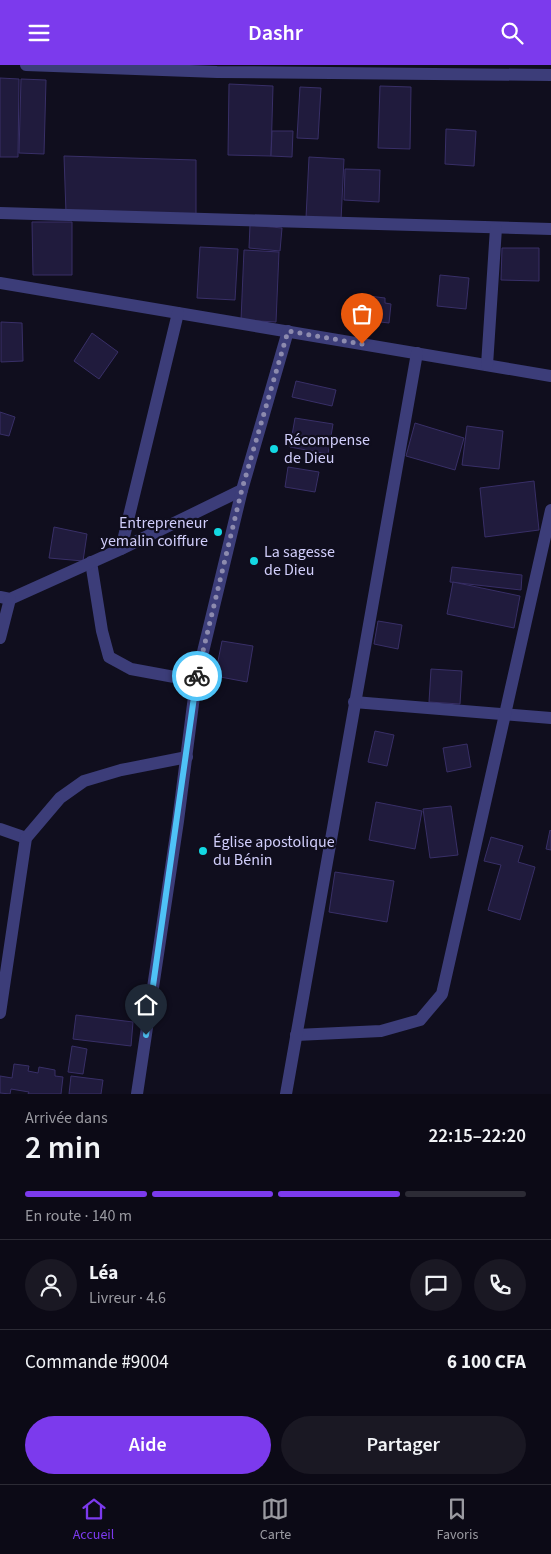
<!DOCTYPE html>
<html lang="fr">
<head>
<meta charset="utf-8">
<style>
  :root { --surface:#0c0a16; --page:#1a1823; --text:#f1f3f6; --muted:#9a9aa1; --line:#2c2b35; --accent:#7c3aed }
  body { margin:0; font-family:"Source Sans 3",sans-serif; background:var(--page); color:var(--text); height:100vh; display:flex; flex-direction:column; font-size:19px; white-space:nowrap }
  * { box-sizing:border-box; margin:0 }
  p { font-size:16px; color:var(--muted) }
  .icon { flex:none; width:28px; height:28px; fill:none; stroke:currentColor; stroke-width:2; stroke-linecap:round; stroke-linejoin:round }
  .map { position:relative; height:1029px; overflow:hidden }
  .details { display:flex; flex-direction:column; background:var(--surface); flex:1 }
  .details>* { flex:none }
  .pin { position:absolute; display:grid; place-items:center; width:42px; height:42px; color:#fff; margin:-51px -21px; border-radius:50% 50% 50% 0; rotate:-45deg; box-shadow:0 0 5px #0007 }
  .pin .icon { rotate:45deg }
  .courier { position:absolute; display:grid; place-items:center; width:50px; height:50px; margin:-25px; border:4px solid #4fc3f7; border-radius:50%; background:#fff; color:#222; box-shadow:0 1px 6px #0007 }
  .head em { font-style:normal; font-weight:600 }
  .head div { display:flex; flex-direction:column-reverse }
  .head { display:flex; align-items:center; justify-content:space-between; height:85px; padding:0 25px }
  h1 { font-size:32px; font-weight:600; line-height:38px }
  .bar { display:grid; grid-template-columns:repeat(4,1fr); gap:8px 5px; align-content:center; height:60px; padding:0 25px }
  .bar i { height:6px; border-radius:4px; background:var(--line) }
  .bar .active { background:var(--accent) }
  .bar p { grid-column:span 4 }
  .line { display:flex; align-items:center; gap:12px; padding:0 25px; border-top:1px solid var(--line) }
  .line div { flex:1 }
  .round { display:grid; place-items:center; flex:none; width:52px; height:52px; border-radius:26px; background:var(--page) }
  .button { display:flex; gap:10px; margin-top:auto; padding:10px 25px }
  .button a { flex:1; height:58px; border-radius:30px; background:var(--accent); color:#fff; font-size:20px; font-weight:600; line-height:58px; text-align:center }
  .button a+a { background:var(--page); color:var(--text) }
  header { display:flex; justify-content:space-between; align-items:center; height:65px; padding:0 25px; background:var(--accent); color:#fff; font-size:22px; font-weight:600 }
  .tab-bar { display:flex; justify-content:space-around; align-items:center; height:70px; border-top:1px solid var(--line); background:var(--surface); font-size:14px; color:var(--muted) }
  .tab-bar a { display:grid; justify-items:center; gap:2px }
  .tab-bar .active { color:var(--accent) }
  .map>svg:first-child { display:block }
  .building { fill:#201b3d; stroke:#382f67 }
  .lines { fill:none; stroke-linecap:round; stroke-linejoin:round }
  .street { stroke:#3c3d79; stroke-width:12 }
  .done { stroke:#8d8bae; stroke-width:5; stroke-dasharray:0 9 }
  .route { stroke:#4fc3f7; stroke-width:6 }
  .poi-dot { fill:#13d8e3; stroke:#100e1e; stroke-width:2 }
  .labels { text-anchor:middle; dominant-baseline:central; stroke-width:4.5; stroke-linejoin:round; paint-order:stroke }
  .poi-label { font-size:16px; fill:#d1cefb; stroke:#100e1e; text-anchor:start }
</style>
</head>
<body>
<header><svg class="icon" aria-label="menu" viewBox="0 0 24 24"><path d="M4 6h16M4 12h16M4 18h16"/></svg>Dashr<svg class="icon" aria-label="search" viewBox="0 0 24 24"><circle cx="10" cy="10" r="6"/><path d="M15 15l6 6"/></svg></header>
<div class="map">
<svg width="551" height="1029" viewBox="0 0 551 1029">
  <rect width="100%" height="100%" fill="#100e1e"/>
  <g class="building">
    <path d="M0 13 19 14 18 92H0Z"/>
    <path d="M21 14 46 15 44 89 19 88Z"/>
    <path d="M229 19 273 21 271 91 228 90Z"/>
    <path d="M380 21 411 22 410 84 378 83Z"/>
    <path d="M300 22 321 23 318 74 297 73Z"/>
    <path d="M446 64 476 66 474 101 445 99Z"/>
    <path d="M272 66H293L292 92 271 91Z"/>
    <path d="M64 91 196 95V152L66 148Z"/>
    <path d="M309 92 344 94 341 155 306 153Z"/>
    <path d="M345 104 380 105 379 137 344 135Z"/>
    <path d="M32 157H72V210H33Z"/>
    <path d="M250 160 282 163 280 186 249 183Z"/>
    <path d="M200 182 238 184 235 235 197 233Z"/>
    <path d="M502 183H539V216L501 215Z"/>
    <path d="M244 185 279 187 276 257 241 255Z"/>
    <path d="M440 210 469 213 466 244 437 241Z"/>
    <path d="M361 230 385 233V238L391 239 389 258 372 256 371 267 357 266Z"/>
    <path d="M1 257 22 258 23 296 1 297Z"/>
    <path d="M92 268 118 287 99 314 74 296Z"/>
    <path d="M296 316 336 325 332 341 292 332Z"/>
    <path d="M0 347 15 352 9 371 0 369Z"/>
    <path d="M295 353 333 359 328 389 290 382Z"/>
    <path d="M415 358 464 373 455 405 406 391Z"/>
    <path d="M467 361 503 366 499 404 462 400Z"/>
    <path d="M288 402 319 407 315 427 285 422Z"/>
    <path d="M534 416 539 465 485 472 480 423Z"/>
    <path d="M54 462 87 469 83 496 49 493Z"/>
    <path d="M452 502 522 510 521 525 450 517Z"/>
    <path d="M453 517 520 531 514 563 447 549Z"/>
    <path d="M378 556 402 560 398 584 374 579Z"/>
    <path d="M222 576 253 581 247 617 215 611Z"/>
    <path d="M431 604 462 606 460 639 429 637Z"/>
    <path d="M375 666 394 670 387 701 368 697Z"/>
    <path d="M467 679 471 702 447 707 443 683Z"/>
    <path d="M376 737 422 746 415 784 369 775Z"/>
    <path d="M451 741 458 790 430 793 423 744Z"/>
    <path d="M550 765 551 766V785L546 784Z"/>
    <path d="M491 772 523 781 518 797 535 802 520 855 488 845 501 800 484 796Z"/>
    <path d="M335 807 394 816 387 857 329 847Z"/>
    <path d="M76 950 133 957 131 981 73 974Z"/>
    <path d="M72 981 87 984 83 1009 68 1007Z"/>
    <path d="M14 999 29 1001 28 1006 38 1008 39 1002 55 1005V1011L63 1012 61 1029H28L29 1027 11 1024 10 1029 0 1028V1011L12 1013Z"/>
    <path d="M71 1011 103 1015 101 1029H69Z"/>
  </g>
  <g class="lines">
    <g class="street">
      <path d="M26 0 217 7 551 10"/>
      <path d="M0 148 551 164"/>
      <path d="M0 218 551 311"/>
      <path d="M487 300 496 163"/>
      <path d="M121 484 178 248"/>
      <path d="M91 497 102 566 109 592 131 604 196 616"/>
      <path d="M0 532 10 534 121 484 242 425"/>
      <path d="M0 573 10 534"/>
      <path d="M354 637 551 653"/>
      <path d="M0 764 26 773"/>
      <path d="M0 948 26 773 60 733 84 716 121 705 187 692"/>
      <path d="M296 970 381 966 420 955 442 929 551 445"/>
      <path d="M137 1029 178 756 196 616 242 425 288 266"/>
      <path d="M286 1029 417 288"/>
    </g>
  </g>
  <g class="lines">
    <path class="done" d="M197 611 242 424 288 266 362 279"/>
    <path class="route" d="M146 970 197 611"/>
  </g>
  <g class="poi-dot">
    <circle cx="274" cy="384" r="5"/>
    <circle cx="218" cy="467" r="5"/>
    <circle cx="254" cy="496" r="5"/>
    <circle cx="203" cy="786" r="5"/>
  </g>
  <g class="labels">
    <g class="poi-label">
      <text x="284" y="375">Récompense<tspan x="284" dy="18">de Dieu</tspan></text>
      <text x="208" y="458" text-anchor="end">Entrepreneur<tspan x="208" dy="18">yemalin coiffure</tspan></text>
      <text x="264" y="487">La sagesse<tspan x="264" dy="18">de Dieu</tspan></text>
      <text x="213" y="777">Église apostolique<tspan x="213" dy="18">du Bénin</tspan></text>
    </g>
  </g>
</svg>
<div class="pin" style="left:362px;top:279px;background:#ea580c"><svg class="icon" aria-label="bag" viewBox="0 0 24 24"><path d="M5 8h14l-1 12H6zM9 8a3 3 0 0 1 6 0"/></svg></div>
<div class="pin" style="left:146px;top:970px;background:#1f2937"><svg class="icon" aria-label="home" viewBox="0 0 24 24"><path d="M3 11l9-7 9 7M6 9v11h12V9"/></svg></div>
<div class="courier" style="left:197px;top:611px"><svg class="icon" aria-label="bike" viewBox="0 0 24 24"><circle cx="6" cy="16" r="4"/><circle cx="18" cy="16" r="4"/><path d="M6 16l4-8h5l3 8M10 8l3 8H6M13 5h3"/></svg></div>
</div>
<section class="details">
<div class="head"><div><h1>2 min</h1><p>Arrivée dans</p></div><em>22:15–22:20</em></div>
<div class="bar"><i class="active"></i><i class="active"></i><i class="active"></i><i></i><p>En route · 140 m</p></div>
<div class="line" style="height:90px"><a class="round"><svg class="icon" aria-label="person" viewBox="0 0 24 24"><circle cx="12" cy="8" r="4"/><path d="M4 21q1-7 8-7t8 7"/></svg></a><div><b>Léa</b><p>Livreur · 4.6</p></div><a class="round"><svg class="icon" aria-label="chat" viewBox="0 0 24 24"><path d="M4 5h16v11H9l-5 4z"/></svg></a><a class="round"><svg class="icon" aria-label="phone" viewBox="0 0 24 24"><path d="M5 4h4l2 5-3 2q2 4 5 5l2-3 5 2v4C11 20 4 13 5 4z"/></svg></a></div>
<div class="line" style="height:65px"><div>Commande #9004</div><b>6 100 CFA</b></div>
<div class="button"><a>Aide</a><a>Partager</a></div>
</section>
<nav class="tab-bar">
<a class="active"><svg class="icon" aria-label="home" viewBox="0 0 24 24"><path d="M3 11l9-7 9 7M6 9v11h12V9"/></svg>Accueil</a>
<a><svg class="icon" aria-label="map" viewBox="0 0 24 24"><path d="M3 6l6-2 6 2 6-2v14l-6 2-6-2-6 2zM9 4v14M15 6v14"/></svg>Carte</a>
<a><svg class="icon" aria-label="saved" viewBox="0 0 24 24"><path d="M7 4h10v16l-5-4-5 4z"/></svg>Favoris</a>
</nav>
</body>
</html>
